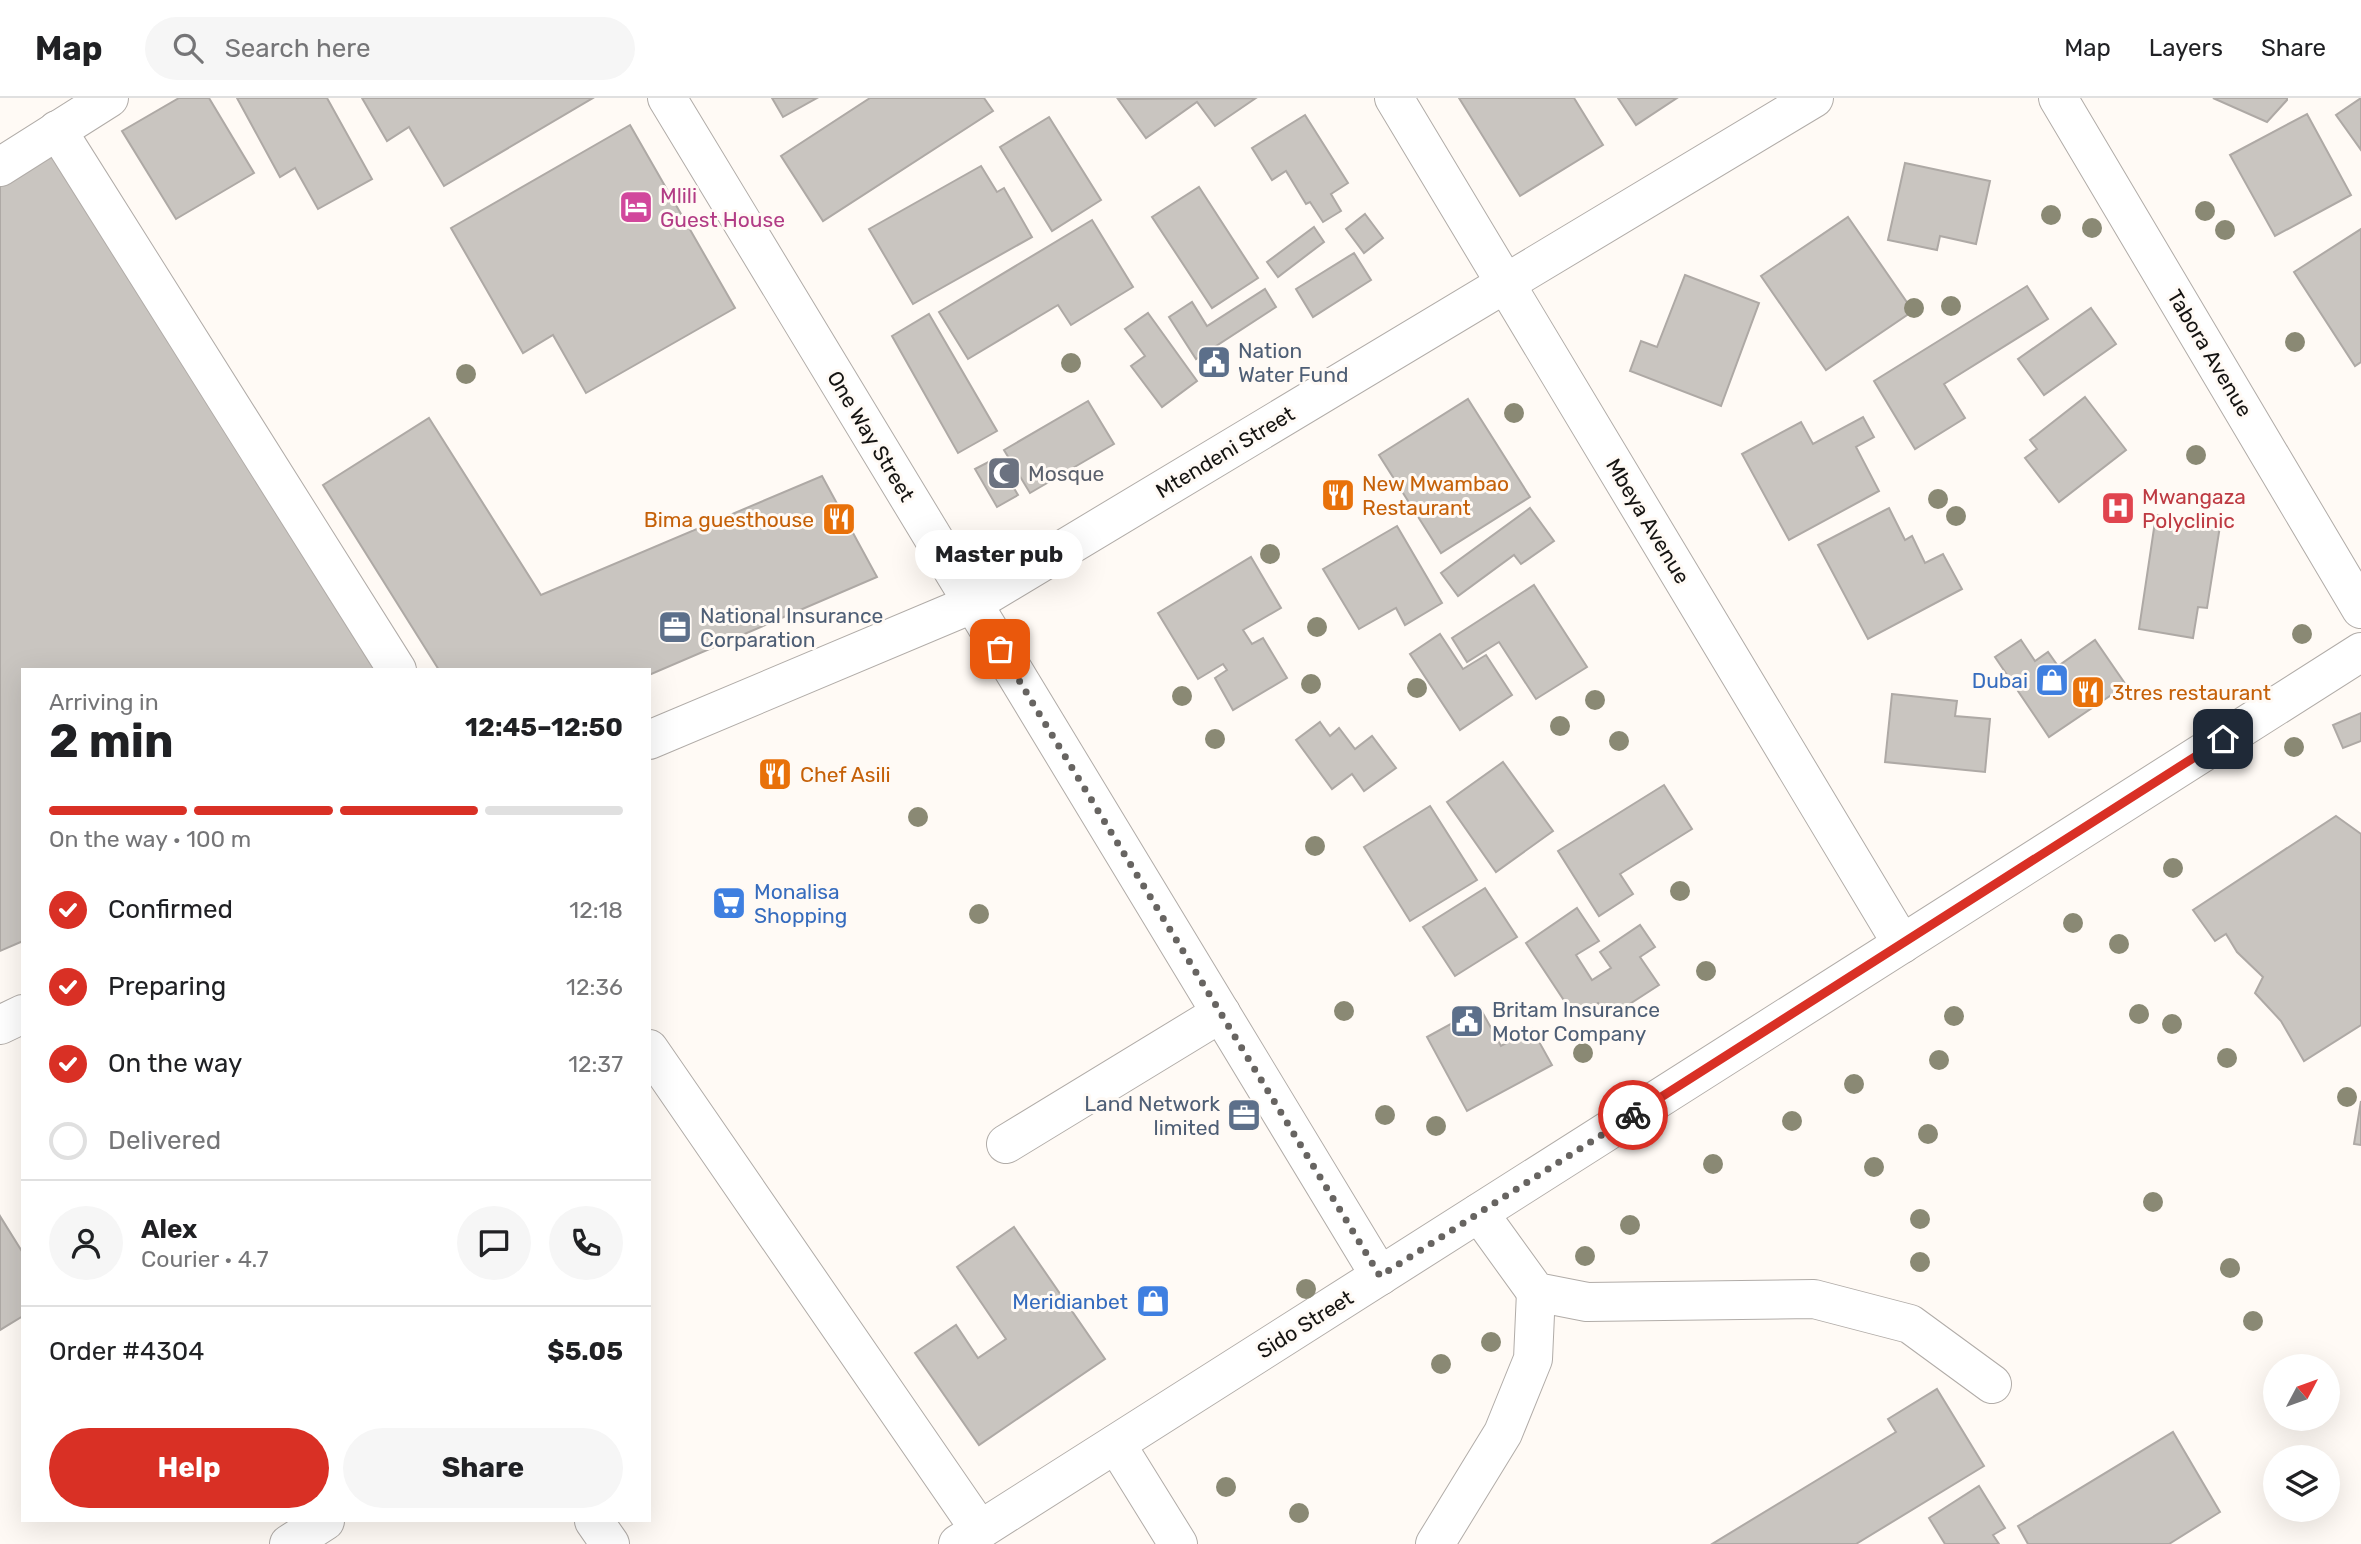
<!DOCTYPE html>
<html lang="en">
<head>
<meta charset="utf-8">
<style>
  :root { --surface:#fff; --page:#f6f6f6; --text:#202124; --muted:#757577; --line:#e0e0e0; --accent:#d93025 }
  body { margin:0; font-family:Rubik,sans-serif; background:var(--page); color:var(--text); height:100vh; display:flex; flex-direction:column; font-size:26px; white-space:nowrap }
  * { box-sizing:border-box; margin:0 }
  p { font-size:23px; color:var(--muted) }
  .icon { flex:none; width:38px; height:38px; fill:none; stroke:currentColor; stroke-width:2; stroke-linecap:round; stroke-linejoin:round }
  .map { position:relative; flex:1; overflow:hidden }
  .panel { position:absolute; left:21px; top:570px; width:630px; height:854px; display:flex; flex-direction:column; background:var(--surface); border-radius:0px; box-shadow:0 7px 28px #0002 }
  .panel>* { flex:none }
  .needle { width:46px; rotate:49deg }
  .controls { position:absolute; left:2263px; top:1256px; display:grid; gap:14px }
  .controls a { display:grid; place-items:center; width:77px; height:77px; border-radius:50%; background:var(--surface); box-shadow:0 7px 28px #0002; font-size:35px }
  .pin { position:absolute; display:grid; place-items:center; width:60px; height:60px; color:#fff; margin:-30px; border-radius:14px; box-shadow:0 4px 10px #0006 }
  .courier { position:absolute; display:grid; place-items:center; width:70px; height:70px; margin:-35px; border:5px solid #d93025; border-radius:50%; background:#fff; color:#222; box-shadow:0 2px 9px #0007 }
  .bubble { position:absolute; height:49px; border-radius:24px; background:var(--surface); box-shadow:0 7px 28px #0002; font-size:23px; font-weight:700; line-height:49px; text-align:center }
  .overview em { font-style:normal; font-weight:700 }
  .overview div { display:flex; flex-direction:column-reverse }
  .overview { display:flex; align-items:center; justify-content:space-between; height:119px; padding:0 28px }
  h1 { font-size:46px; font-weight:700; line-height:52px }
  .bar { display:grid; grid-template-columns:repeat(4,1fr); gap:10px 7px; align-content:center; height:84px; padding:0 28px }
  .bar i { height:9px; border-radius:5px; background:var(--line) }
  .bar .on { background:var(--accent) }
  .bar p { grid-column:span 4 }
  .line { display:flex; align-items:center; gap:18px; padding:0 28px; border-top:2px solid var(--line) }
  .line div { flex:1 }
  .round { display:grid; place-items:center; flex:none; width:74px; height:74px; border-radius:37px; background:var(--page) }
  ol { padding:0 28px; list-style:none }
  li { display:flex; align-items:center; gap:21px; height:77px }
  li p { margin-inline-start:auto }
  li .icon { padding:7px; border-radius:50%; background:var(--accent); color:#fff; stroke-width:4 }
  li:last-child { color:var(--muted) }
  li i { width:38px; height:38px; border:4px solid var(--line); border-radius:50% }
  .action { display:flex; gap:14px; margin-top:auto; padding:14px 28px }
  .action a { flex:1; height:80px; border-radius:42px; background:var(--accent); color:#fff; font-size:28px; font-weight:700; line-height:80px; text-align:center }
  .action a+a { background:var(--page); color:var(--text) }
  header { display:flex; align-items:center; gap:42px; box-sizing:border-box; height:98px; padding:0 35px; background:var(--surface); border-bottom:2px solid var(--line) }
  header strong { font-size:33px }
  nav { display:flex; gap:38px; margin-inline-start:auto; font-size:24px }
  .search { width:490px; height:63px; background:var(--page); display:flex; align-items:center; gap:18px; box-sizing:border-box; padding:0 24px; border-radius:38px; color:var(--muted); font-size:26px }
  .map>svg:first-child { display:block }
  .building { fill:#c9c5c0; stroke:#aea9a5; stroke-width:2 }
  .lines { fill:none; stroke-linecap:round; stroke-linejoin:round }
  .minor-casing { stroke:#b1aca8; stroke-width:40 }
  .minor { stroke:#fff; stroke-width:38 }
  .tree { fill:#8a8974 }
  .done { stroke:#676461; stroke-width:7; stroke-dasharray:0 12.6 }
  .route { stroke:#d93025; stroke-width:9 }
  .labels { text-anchor:middle; dominant-baseline:central; stroke-width:6; stroke-linejoin:round; paint-order:stroke }
  .hotel-label { font-size:21px; fill:#b23c85; stroke:#fffaf5; text-anchor:start }
  .service-label { font-size:21px; fill:#4e5e75; stroke:#fffaf5; text-anchor:start }
  .street-label { font-size:21px; fill:#151412; stroke:#fffaf5 }
  .worship-label { font-size:21px; fill:#5b616d; stroke:#fffaf5; text-anchor:start }
  .food-label { font-size:21px; fill:#c56008; stroke:#fffaf5; text-anchor:start }
  .health-label { font-size:21px; fill:#be3a42; stroke:#fffaf5; text-anchor:start }
  .shop-label { font-size:21px; fill:#366cbe; stroke:#fffaf5; text-anchor:end }
</style>
</head>
<body>
<header>
<strong>Map</strong>
<div class="search"><svg class="icon" aria-label="search" viewBox="0 0 24 24"><circle cx="10" cy="10" r="6"/><path d="M15 15l6 6"/></svg>Search here</div>
<nav><a>Map</a><a>Layers</a><a>Share</a></nav>
</header>
<div class="map">
<svg width="2361" height="1446" viewBox="0 0 2361 1446">
  <rect width="100%" height="100%" fill="#fffaf5"/>
  <g class="building">
    <path d="M179 0H209L254 75 176 121 122 33Z"/>
    <path d="M237 0H327L372 81 318 111 295 70 280 79Z"/>
    <path d="M362 0H593L444 88 409 29 387 43Z"/>
    <path d="M772 0H817L783 19Z"/>
    <path d="M870 0H984L993 13 823 123 781 58Z"/>
    <path d="M1256 0 1215 28 1197 4 1146 40 1118 1Z"/>
    <path d="M1459 0H1574L1603 47 1520 98Z"/>
    <path d="M1618 0H1677L1636 27Z"/>
    <path d="M2213 0H2287V2L2267 24Z"/>
    <path d="M2361 0V52L2336 17Z"/>
    <path d="M2307 16 2351 97 2275 138 2230 57Z"/>
    <path d="M1305 17 1348 85 1331 96 1341 113 1323 124 1310 104 1306 106 1286 73 1272 82 1252 50Z"/>
    <path d="M1049 19 1101 102 1052 133 1000 49Z"/>
    <path d="M630 27 735 210 586 295 553 237 523 255 451 130Z"/>
    <path d="M50 51 380 572H23V843L0 853V85Z"/>
    <path d="M1905 65 1990 83 1976 146 1940 138 1937 152 1888 142Z"/>
    <path d="M981 68 997 94 1004 90 1032 139 913 206 869 131Z"/>
    <path d="M1199 89 1258 180 1212 210 1152 119Z"/>
    <path d="M1365 116 1383 140 1364 155 1346 131Z"/>
    <path d="M1848 119 1913 213 1826 272 1761 178Z"/>
    <path d="M1092 122 1133 189 1071 227 1058 207 968 261 939 214Z"/>
    <path d="M1314 129 1324 144 1278 179 1267 164Z"/>
    <path d="M2361 131V264L2355 268 2294 174Z"/>
    <path d="M1354 155 1371 182 1313 219 1296 191Z"/>
    <path d="M1685 177 1759 205 1721 308 1630 273 1641 243 1657 249Z"/>
    <path d="M2027 188 2048 221 1944 286 1965 320 1915 351 1874 283Z"/>
    <path d="M1265 191 1276 209 1196 261 1169 219 1192 204 1207 228Z"/>
    <path d="M2091 210 2116 246 2044 297 2018 261Z"/>
    <path d="M1148 215 1197 283 1162 309 1131 268 1145 258 1125 231Z"/>
    <path d="M929 216 997 333 958 355 892 238Z"/>
    <path d="M2085 299 2126 352 2059 404 2025 360 2037 351 2030 342Z"/>
    <path d="M1468 301 1530 399 1441 455 1379 357Z"/>
    <path d="M1088 303 1114 346 1030 395 1004 352Z"/>
    <path d="M1863 319 1874 339 1856 349 1879 393 1789 442 1742 356 1801 324 1813 346Z"/>
    <path d="M429 320 541 497 822 378 877 479 649 577V572H439L323 387Z"/>
    <path d="M996 360 1018 397 997 409 975 371Z"/>
    <path d="M1530 410 1554 443 1521 466 1514 457 1458 498 1441 475Z"/>
    <path d="M1889 410 1905 442 1912 438 1925 465 1943 456 1962 491 1868 541 1818 447Z"/>
    <path d="M2156 417 2220 428 2207 510 2198 509 2193 540 2139 531Z"/>
    <path d="M1397 428 1442 505 1405 527 1396 510 1359 531 1323 471Z"/>
    <path d="M1251 459 1281 510 1243 532 1252 546 1263 540 1287 580 1233 612 1215 580 1227 572 1223 566 1198 581 1158 515Z"/>
    <path d="M1534 487 1587 569 1536 601 1499 544 1467 564 1452 540Z"/>
    <path d="M1440 536 1463 571 1486 557 1512 597 1460 632 1410 556Z"/>
    <path d="M2021 542 2035 563 2048 554 2058 568 2095 542 2126 587 2049 639 1995 559Z"/>
    <path d="M1892 596 1957 603 1955 618 1990 621 1985 674 1885 664Z"/>
    <path d="M2361 615V643L2343 650 2333 627Z"/>
    <path d="M1320 624 1330 638 1339 630 1355 651 1372 638 1396 670 1364 693 1352 676 1332 691 1296 642Z"/>
    <path d="M1503 664 1553 733 1496 774 1447 704Z"/>
    <path d="M1664 687 1692 731 1620 776 1633 796 1599 818 1558 753Z"/>
    <path d="M1430 708 1477 782 1410 823 1364 749Z"/>
    <path d="M2336 718 2361 736V927L2304 963 2281 923 2255 895 2263 879 2237 854 2226 836 2215 843 2193 812Z"/>
    <path d="M1485 790 1517 839 1455 878 1423 829Z"/>
    <path d="M1577 810 1599 843 1576 857 1592 882 1611 870 1600 854 1640 827 1655 849 1640 859 1659 887 1608 920 1598 905 1575 919 1526 845Z"/>
    <path d="M1480 910 1501 948 1532 931 1552 967 1467 1013 1427 939Z"/>
    <path d="M2361 1003V1047L2354 1046Z"/>
    <path d="M0 1118 23 1155V1218L0 1232Z"/>
    <path d="M1014 1129 1105 1261 979 1347 915 1255 956 1227 978 1260 1006 1241 957 1169Z"/>
    <path d="M1937 1291 1984 1368 1856 1446H1712L1896 1334 1888 1321Z"/>
    <path d="M2173 1334 2220 1414 2169 1446H2028L2018 1428Z"/>
    <path d="M1979 1388 2005 1430 1993 1437 1999 1446H1945L1929 1420Z"/>
  </g>
  <g class="lines">
    <g class="minor-casing">
      <g id="minor">
        <path d="M667 0 1380 1178"/>
        <path d="M1394 0 1902 846"/>
        <path d="M2058 0 2361 511"/>
        <path d="M57 32 397 572"/>
        <path d="M0 69 109 0"/>
        <path d="M649 642 972 506 1814 0"/>
        <path d="M0 927 23 916"/>
        <path d="M649 951 980 1432"/>
        <path d="M1006 1046 1221 915"/>
        <path d="M1479 1115 1536 1194 1587 1204 1814 1201 1910 1226 1992 1286"/>
        <path d="M1116 1346 1178 1446"/>
        <path d="M594 1423 610 1446"/>
        <path d="M289 1446 325 1423"/>
        <path d="M958 1446 2361 554"/>
        <path d="M1435 1446 1503 1335 1533 1261 1536 1194"/>
      </g>
    </g>
    <use href="#minor" class="minor"/>
  </g>
  <g class="tree">
    <circle cx="2205" cy="113" r="10"/>
    <circle cx="2051" cy="117" r="10"/>
    <circle cx="2092" cy="130" r="10"/>
    <circle cx="2225" cy="132" r="10"/>
    <circle cx="1951" cy="208" r="10"/>
    <circle cx="1914" cy="210" r="10"/>
    <circle cx="2295" cy="244" r="10"/>
    <circle cx="1071" cy="265" r="10"/>
    <circle cx="466" cy="276" r="10"/>
    <circle cx="1514" cy="315" r="10"/>
    <circle cx="2196" cy="357" r="10"/>
    <circle cx="1938" cy="401" r="10"/>
    <circle cx="1956" cy="418" r="10"/>
    <circle cx="1270" cy="456" r="10"/>
    <circle cx="1317" cy="529" r="10"/>
    <circle cx="2302" cy="536" r="10"/>
    <circle cx="1311" cy="586" r="10"/>
    <circle cx="1417" cy="590" r="10"/>
    <circle cx="1182" cy="598" r="10"/>
    <circle cx="1595" cy="602" r="10"/>
    <circle cx="1560" cy="628" r="10"/>
    <circle cx="1215" cy="641" r="10"/>
    <circle cx="1619" cy="643" r="10"/>
    <circle cx="2294" cy="649" r="10"/>
    <circle cx="918" cy="719" r="10"/>
    <circle cx="1315" cy="748" r="10"/>
    <circle cx="2173" cy="770" r="10"/>
    <circle cx="1680" cy="793" r="10"/>
    <circle cx="979" cy="816" r="10"/>
    <circle cx="2073" cy="825" r="10"/>
    <circle cx="2119" cy="846" r="10"/>
    <circle cx="1706" cy="873" r="10"/>
    <circle cx="1344" cy="913" r="10"/>
    <circle cx="2139" cy="916" r="10"/>
    <circle cx="1954" cy="918" r="10"/>
    <circle cx="2172" cy="926" r="10"/>
    <circle cx="1583" cy="955" r="10"/>
    <circle cx="2227" cy="960" r="10"/>
    <circle cx="1939" cy="962" r="10"/>
    <circle cx="1854" cy="986" r="10"/>
    <circle cx="2347" cy="999" r="10"/>
    <circle cx="1385" cy="1017" r="10"/>
    <circle cx="1792" cy="1023" r="10"/>
    <circle cx="1436" cy="1028" r="10"/>
    <circle cx="1928" cy="1036" r="10"/>
    <circle cx="1713" cy="1066" r="10"/>
    <circle cx="1874" cy="1069" r="10"/>
    <circle cx="2153" cy="1104" r="10"/>
    <circle cx="1920" cy="1121" r="10"/>
    <circle cx="1630" cy="1127" r="10"/>
    <circle cx="1585" cy="1158" r="10"/>
    <circle cx="1920" cy="1164" r="10"/>
    <circle cx="2230" cy="1170" r="10"/>
    <circle cx="1306" cy="1191" r="10"/>
    <circle cx="2253" cy="1223" r="10"/>
    <circle cx="1491" cy="1244" r="10"/>
    <circle cx="1441" cy="1266" r="10"/>
    <circle cx="1226" cy="1389" r="10"/>
    <circle cx="1299" cy="1415" r="10"/>
  </g>
  <g class="lines">
    <path class="done" d="M1000 551 1380 1178 1633 1017"/>
    <path class="route" d="M1633 1017 2223 641"/>
  </g>
  <defs>
    <g id="hotel-square" transform="scale(1.75)"><rect x="-9" y="-9" width="18" height="18" rx="4" fill="#d1479c" stroke="#fffaf5"/><path d="M-6-4.5h1.5V1H6V5H4.5V3h-9V5H-6ZM-4 0a1.8 1.8 0 1 1 3.6 0ZM.5 0V-2.5h3Q6-2.5 6 0Z" fill="#fff"/></g>
    <g id="civic-square" transform="scale(1.75)"><rect x="-9" y="-9" width="18" height="18" rx="4" fill="#5c6f8a" stroke="#fffaf5"/><path d="M-.6-6.5H3V-4.5H.6V-3L4-1V1h2V6H-6V1h2V-1L-.6-3ZM-1.2 2.5V6h2.4V2.5Z" fill="#fff"/></g>
    <g id="mosque-square" transform="scale(1.75)"><rect x="-9" y="-9" width="18" height="18" rx="4" fill="#6b7280" stroke="#fffaf5"/><path d="M3.5-4.9A6 6 0 1 0 3.5 4.9A5 5 0 1 1 3.5-4.9Z" fill="#fff"/></g>
    <g id="restaurant-square" transform="scale(1.75)"><rect x="-9" y="-9" width="18" height="18" rx="4" fill="#e8710a" stroke="#fffaf5"/><path d="M-5-6h1v4h1v-4h1v4h1v-4h1v5L-1.5 .5V6h-2V.5L-5-1ZM5-6V6H3V1.5H1.5Q1.5-4 5-6Z" fill="#fff"/></g>
    <g id="hospital-square" transform="scale(1.75)"><rect x="-9" y="-9" width="18" height="18" rx="4" fill="#e0444e" stroke="#fffaf5"/><path d="M-5-5h3v3.5h4V-5h3V5h-3V1.5h-4V5h-3Z" fill="#fff"/></g>
    <g id="office-square" transform="scale(1.75)"><rect x="-9" y="-9" width="18" height="18" rx="4" fill="#5c6f8a" stroke="#fffaf5"/><path d="M-6-3h4V-5.5h4V-3h4V5H-6ZM-1-4.5V-3h2v-1.5ZM-6 0V1H6V0Z" fill="#fff"/></g>
    <g id="shop-square" transform="scale(1.75)"><rect x="-9" y="-9" width="18" height="18" rx="4" fill="#3f7fe0" stroke="#fffaf5"/><path d="M-5-2.5h2.3a2.7 3.5 0 0 1 5.4 0H5L5.5 6h-11ZM-1.5-2.5h3a1.5 2.3 0 0 0-3 0Z" fill="#fff"/></g>
    <g id="supermarket-square" transform="scale(1.75)"><rect x="-9" y="-9" width="18" height="18" rx="4" fill="#3f7fe0" stroke="#fffaf5"/><path d="M-6-5.5h2.5l.6 2H6L4.5 2H-2.5L-4.4-4H-6ZM-1.5 3.2a1.3 1.3 0 1 0 .1 0ZM3 3.2a1.3 1.3 0 1 0 .1 0Z" fill="#fff"/></g>
  </defs>
  <g fill-rule="evenodd">
    <use href="#hotel-square" x="636" y="109"/>
    <use href="#civic-square" x="1214" y="264"/>
    <use href="#mosque-square" x="1004" y="375"/>
    <use href="#restaurant-square" x="1338" y="397"/>
    <use href="#hospital-square" x="2118" y="410"/>
    <use href="#restaurant-square" x="839" y="421"/>
    <use href="#office-square" x="675" y="529"/>
    <use href="#shop-square" x="2052" y="582"/>
    <use href="#restaurant-square" x="2088" y="594"/>
    <use href="#restaurant-square" x="775" y="676"/>
    <use href="#supermarket-square" x="729" y="805"/>
    <use href="#civic-square" x="1467" y="923"/>
    <use href="#office-square" x="1244" y="1017"/>
    <use href="#shop-square" x="1153" y="1203"/>
  </g>
  <g class="labels">
    <g class="hotel-label">
      <text x="660" y="97">Mlili<tspan x="660" dy="24">Guest House</tspan></text>
    </g>
    <g class="service-label">
      <text x="1238" y="252">Nation<tspan x="1238" dy="24">Water Fund</tspan></text>
      <text x="700" y="517">National Insurance<tspan x="700" dy="24">Corparation</tspan></text>
      <text x="1492" y="911">Britam Insurance<tspan x="1492" dy="24">Motor Company</tspan></text>
      <text x="1220" y="1005" text-anchor="end">Land Network<tspan x="1220" dy="24">limited</tspan></text>
    </g>
    <g class="street-label">
      <text transform="translate(2210 255) rotate(59)">Tabora Avenue</text>
      <text transform="translate(871 338) rotate(59)">One Way Street</text>
      <text transform="translate(1225 354) rotate(-31)">Mtendeni Street</text>
      <text transform="translate(1648 423) rotate(59)">Mbeya Avenue</text>
      <text transform="translate(1305 1226) rotate(-32)">Sido Street</text>
    </g>
    <g class="worship-label">
      <text x="1028" y="375">Mosque</text>
    </g>
    <g class="food-label">
      <text x="1362" y="385">New Mwambao<tspan x="1362" dy="24">Restaurant</tspan></text>
      <text x="814" y="421" text-anchor="end">Bima guesthouse</text>
      <text x="2112" y="594">3tres restaurant</text>
      <text x="800" y="676">Chef Asili</text>
    </g>
    <g class="health-label">
      <text x="2142" y="398">Mwangaza<tspan x="2142" dy="24">Polyclinic</tspan></text>
    </g>
    <g class="shop-label">
      <text x="2028" y="582">Dubai</text>
      <text x="754" y="793" text-anchor="start">Monalisa<tspan x="754" dy="24">Shopping</tspan></text>
      <text x="1128" y="1203">Meridianbet</text>
    </g>
  </g>
</svg>
<div class="controls">
<a><svg class="needle" viewBox="-14 -14 28 28"><path d="M0-13l5 13h-10z" fill="#e53935"/><path d="M0 13l5-13h-10z" fill="#757577"/></svg></a>
<a><svg class="icon" aria-label="layers" viewBox="0 0 24 24"><path d="M12 4l9 5-9 5-9-5zM3 14l9 5 9-5"/></svg></a>
</div>
<div class="pin" style="left:1000px;top:551px;background:#ea580c"><svg class="icon" aria-label="bag" viewBox="0 0 24 24"><path d="M5 8h14l-1 12H6zM9 8a3 3 0 0 1 6 0"/></svg></div>
<div class="pin" style="left:2223px;top:641px;background:#1f2937"><svg class="icon" aria-label="home" viewBox="0 0 24 24"><path d="M3 11l9-7 9 7M6 9v11h12V9"/></svg></div>
<div class="courier" style="left:1633px;top:1017px"><svg class="icon" aria-label="bike" viewBox="0 0 24 24"><circle cx="6" cy="16" r="4"/><circle cx="18" cy="16" r="4"/><path d="M6 16l4-8h5l3 8M10 8l3 8H6M13 5h3"/></svg></div>
<div class="bubble" style="left:915px;top:432px;width:168px">Master pub</div>
<section class="panel">
<div class="overview"><div><h1>2 min</h1><p>Arriving in</p></div><em>12:45–12:50</em></div>
<div class="bar"><i class="on"></i><i class="on"></i><i class="on"></i><i></i><p>On the way · 100 m</p></div>
<ol>
<li><svg class="icon" aria-label="check" viewBox="0 0 24 24"><path d="M5 12l5 5 9-10"/></svg>Confirmed<p>12:18</p></li>
<li><svg class="icon" aria-label="check" viewBox="0 0 24 24"><path d="M5 12l5 5 9-10"/></svg>Preparing<p>12:36</p></li>
<li><svg class="icon" aria-label="check" viewBox="0 0 24 24"><path d="M5 12l5 5 9-10"/></svg>On the way<p>12:37</p></li>
<li><i></i>Delivered</li>
</ol>
<div class="line" style="height:126px"><a class="round"><svg class="icon" aria-label="person" viewBox="0 0 24 24"><circle cx="12" cy="8" r="4"/><path d="M4 21q1-7 8-7t8 7"/></svg></a><div><b>Alex</b><p>Courier · 4.7</p></div><a class="round"><svg class="icon" aria-label="chat" viewBox="0 0 24 24"><path d="M4 5h16v11H9l-5 4z"/></svg></a><a class="round"><svg class="icon" aria-label="phone" viewBox="0 0 24 24"><path d="M5 4h4l2 5-3 2q2 4 5 5l2-3 5 2v4C11 20 4 13 5 4z"/></svg></a></div>
<div class="line" style="height:91px"><div>Order #4304</div><b>$5.05</b></div>
<div class="action"><a>Help</a><a>Share</a></div>
</section>
</div>
</body>
</html>
